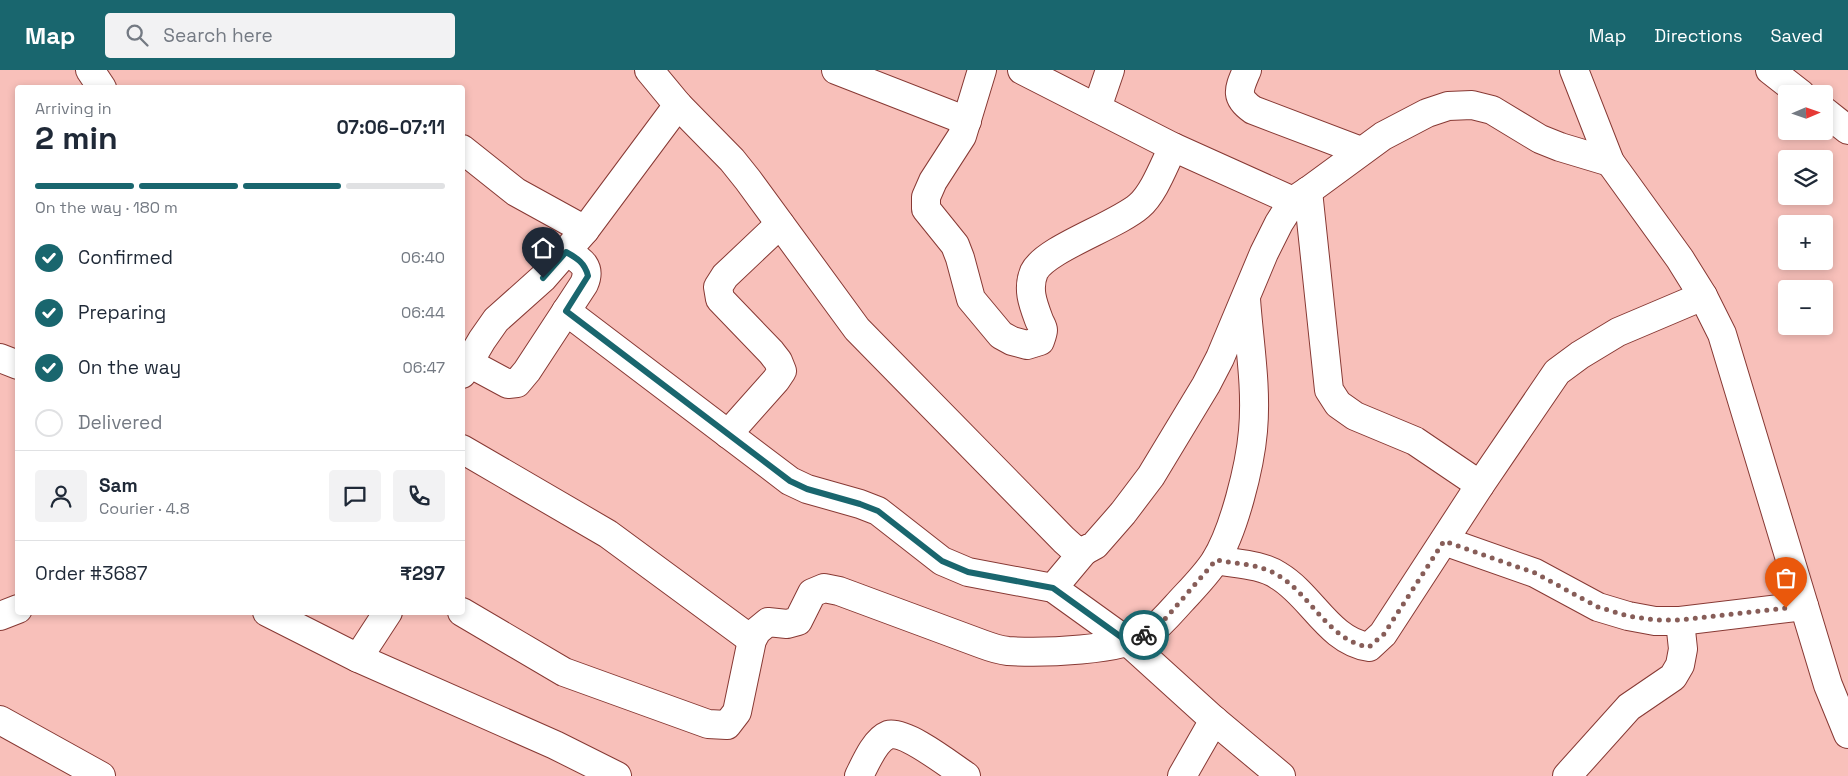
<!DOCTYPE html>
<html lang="en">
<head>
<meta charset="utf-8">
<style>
  :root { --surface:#fff; --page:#f2f2f3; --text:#1f2937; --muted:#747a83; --line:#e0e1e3; --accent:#19666e }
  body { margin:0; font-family:"Space Grotesk",sans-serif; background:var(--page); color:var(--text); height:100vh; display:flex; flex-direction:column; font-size:19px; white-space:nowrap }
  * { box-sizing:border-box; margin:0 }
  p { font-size:16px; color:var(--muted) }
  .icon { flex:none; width:28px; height:28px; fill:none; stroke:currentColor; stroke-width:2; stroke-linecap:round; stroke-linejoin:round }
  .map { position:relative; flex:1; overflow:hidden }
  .drawer { position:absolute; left:15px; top:15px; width:450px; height:530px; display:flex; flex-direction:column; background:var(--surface); border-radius:5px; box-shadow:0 2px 8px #0003 }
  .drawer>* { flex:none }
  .needle { width:32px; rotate:88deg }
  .buttons { position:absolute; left:1778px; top:15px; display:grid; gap:10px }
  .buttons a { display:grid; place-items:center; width:55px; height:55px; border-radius:5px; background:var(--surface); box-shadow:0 2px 8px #0003; font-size:25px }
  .pin { position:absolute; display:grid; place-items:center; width:42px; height:42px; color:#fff; margin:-51px -21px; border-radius:50% 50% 50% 0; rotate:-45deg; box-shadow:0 0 5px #0007 }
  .pin .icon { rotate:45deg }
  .courier { position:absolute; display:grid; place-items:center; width:50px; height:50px; margin:-25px; border:4px solid #19666e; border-radius:50%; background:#fff; color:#222; box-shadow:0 1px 6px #0007 }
  .headline em { font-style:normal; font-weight:800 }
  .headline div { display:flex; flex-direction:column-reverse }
  .headline { display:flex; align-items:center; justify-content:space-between; height:85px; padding:0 20px }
  h1 { font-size:32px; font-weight:800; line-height:38px }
  .bar { display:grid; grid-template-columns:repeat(4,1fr); gap:8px 5px; align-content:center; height:60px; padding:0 20px }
  .bar i { height:6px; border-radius:4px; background:var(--line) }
  .bar .current { background:var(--accent) }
  .bar p { grid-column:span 4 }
  .line { display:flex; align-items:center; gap:12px; padding:0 20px; border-top:1px solid var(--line) }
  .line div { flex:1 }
  .round { display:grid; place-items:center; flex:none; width:52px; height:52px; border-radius:5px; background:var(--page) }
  ol { padding:0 20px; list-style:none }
  li { display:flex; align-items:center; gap:15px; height:55px }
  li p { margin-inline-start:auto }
  li .icon { padding:5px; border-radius:50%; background:var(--accent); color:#fff; stroke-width:4 }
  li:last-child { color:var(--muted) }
  li i { width:28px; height:28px; border:2px solid var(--line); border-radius:50% }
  header { display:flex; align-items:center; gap:30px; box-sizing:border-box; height:70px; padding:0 25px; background:var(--accent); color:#fff }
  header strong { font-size:24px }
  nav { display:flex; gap:28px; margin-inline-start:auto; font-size:18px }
  .search { width:350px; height:45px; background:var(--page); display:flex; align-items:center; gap:12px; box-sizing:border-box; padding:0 18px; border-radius:5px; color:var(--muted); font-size:19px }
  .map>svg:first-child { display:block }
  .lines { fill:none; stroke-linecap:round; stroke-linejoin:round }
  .street-casing { stroke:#873934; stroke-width:30 }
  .street { stroke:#fff; stroke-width:28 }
  .done { stroke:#875d58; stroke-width:5; stroke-dasharray:0 9 }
  .route { stroke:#19666e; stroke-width:6 }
</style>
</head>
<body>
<header>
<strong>Map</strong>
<div class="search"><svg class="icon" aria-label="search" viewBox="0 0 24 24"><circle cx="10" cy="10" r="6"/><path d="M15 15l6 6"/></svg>Search here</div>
<nav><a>Map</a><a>Directions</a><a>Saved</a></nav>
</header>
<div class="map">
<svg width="1848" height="706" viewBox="0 0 1848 706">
  <rect width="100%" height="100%" fill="#f8c0ba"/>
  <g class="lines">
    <g class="street-casing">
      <g id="street">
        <path d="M90 0 102 18"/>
        <path d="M649 0 678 35 732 90 748 110 857 259 1064 470 1074 479 1084 481 1095 475 1123 443 1151 406 1206 315 1220 288 1264 183 1279 153 1293 131 1308 121 1383 66 1427 43 1448 36 1472 35 1492 40 1540 69 1560 77 1610 92"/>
        <path d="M836 0 967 51"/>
        <path d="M982 0 962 66 933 111 926 127V139L955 175 960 188 971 229 1001 265 1012 271 1027 275 1040 271C1041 268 1043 263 1043 260 1043 257 1040 253 1039 250 1033 234 1027 219 1034 202 1045 179 1116 156 1139 136 1154 123 1164 95 1173 77"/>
        <path d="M1022 0 1173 77 1293 131"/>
        <path d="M1247 0C1239 19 1234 27 1253 40L1361 81"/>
        <path d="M1574 0 1610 92 1680 189 1703 226 1722 264 1828 615 1848 664"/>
        <path d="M1770 0 1801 24"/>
        <path d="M1097 38 1110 0"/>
        <path d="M1824 41 1848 60"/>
        <path d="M462 79 516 122 585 160"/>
        <path d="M1308 121 1329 320 1338 334 1355 346 1415 371 1480 415"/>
        <path d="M566 241 790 411 807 419 860 434 878 441 942 491 968 502 1053 518 1128 572 1214 650 1281 706"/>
        <path d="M0 288 18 295"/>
        <path d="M469 293 508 314 517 313 527 301 584 214C592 196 580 190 567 182"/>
        <path d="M462 304 482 270 496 250 543 208 585 160 678 35"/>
        <path d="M728 364 776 310 782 301 778 291 771 282 720 229 718 217 725 206 780 154"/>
        <path d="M462 379 608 464 752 570"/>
        <path d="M1444 471 1535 503 1598 537 1628 546 1655 551H1680L1804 536"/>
        <path d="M1216 490C1237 494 1261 494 1279 506 1312 526 1329 571 1369 577L1383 564 1480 415 1557 302 1580 285 1618 262 1703 226"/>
        <path d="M1053 518 1084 481"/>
        <path d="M267 542 358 588 555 675 617 706"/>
        <path d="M462 542 564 602 708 654 727 655 737 642 752 570 757 561 768 552 787 554 798 551 812 523 824 518 839 521 982 574C990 577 999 580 1008 581 1041 583 1122 581 1149 563 1161 554 1171 542 1181 531 1193 518 1206 505 1215 491 1234 461 1250 396 1253 361 1257 317 1249 272 1246 229"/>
        <path d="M0 546 18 539"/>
        <path d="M358 588 388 542"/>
        <path d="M0 650 101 706"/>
        <path d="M859 706C865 694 875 670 888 665 905 660 951 696 966 706"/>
        <path d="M1182 706 1214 650"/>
        <path d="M1567 706 1629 637 1673 607 1680 595 1683 579 1680 551"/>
      </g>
    </g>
    <use href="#street" class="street"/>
  </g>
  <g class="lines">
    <path class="done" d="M1144 565 1166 548 1216 490C1237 494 1261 494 1279 506 1312 526 1329 571 1369 577L1384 564 1444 471 1535 503 1598 537 1628 546 1655 550H1680L1786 538"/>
    <path class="route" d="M543 208 566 182C577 188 585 193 588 206L566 241 790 411 807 419 860 434 878 441 942 491 968 502 1053 518 1128 572 1144 565"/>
  </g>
</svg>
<div class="buttons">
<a><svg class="needle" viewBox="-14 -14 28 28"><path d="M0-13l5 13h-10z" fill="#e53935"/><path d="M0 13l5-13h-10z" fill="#747a83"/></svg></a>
<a><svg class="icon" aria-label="layers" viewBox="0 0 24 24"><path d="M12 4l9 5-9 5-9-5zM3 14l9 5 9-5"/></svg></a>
<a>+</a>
<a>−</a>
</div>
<div class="pin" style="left:1786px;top:538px;background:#ea580c"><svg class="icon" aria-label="bag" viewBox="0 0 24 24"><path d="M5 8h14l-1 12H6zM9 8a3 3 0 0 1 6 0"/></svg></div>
<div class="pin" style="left:543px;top:208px;background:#1f2937"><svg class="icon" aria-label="home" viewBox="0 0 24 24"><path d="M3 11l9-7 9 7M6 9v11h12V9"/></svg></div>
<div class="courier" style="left:1144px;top:565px"><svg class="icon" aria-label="bike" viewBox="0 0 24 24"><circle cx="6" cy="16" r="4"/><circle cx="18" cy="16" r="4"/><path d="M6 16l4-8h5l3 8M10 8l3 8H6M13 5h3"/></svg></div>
<section class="drawer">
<div class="headline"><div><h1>2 min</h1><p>Arriving in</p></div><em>07:06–07:11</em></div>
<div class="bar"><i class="current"></i><i class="current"></i><i class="current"></i><i></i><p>On the way · 180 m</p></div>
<ol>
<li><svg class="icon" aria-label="check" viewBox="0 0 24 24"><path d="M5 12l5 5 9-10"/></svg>Confirmed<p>06:40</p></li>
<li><svg class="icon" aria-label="check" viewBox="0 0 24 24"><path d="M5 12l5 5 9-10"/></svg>Preparing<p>06:44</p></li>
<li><svg class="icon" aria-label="check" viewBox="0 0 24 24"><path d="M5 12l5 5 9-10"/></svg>On the way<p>06:47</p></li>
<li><i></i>Delivered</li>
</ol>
<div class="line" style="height:90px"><a class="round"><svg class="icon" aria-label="person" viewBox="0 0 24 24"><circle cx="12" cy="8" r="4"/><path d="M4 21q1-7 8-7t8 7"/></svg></a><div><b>Sam</b><p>Courier · 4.8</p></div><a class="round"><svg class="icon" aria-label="chat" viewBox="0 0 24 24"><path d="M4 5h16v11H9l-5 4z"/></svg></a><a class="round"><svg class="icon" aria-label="phone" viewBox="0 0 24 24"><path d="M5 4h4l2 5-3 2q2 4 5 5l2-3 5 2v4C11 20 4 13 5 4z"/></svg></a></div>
<div class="line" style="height:65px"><div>Order #3687</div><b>₹297</b></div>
</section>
</div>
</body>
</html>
